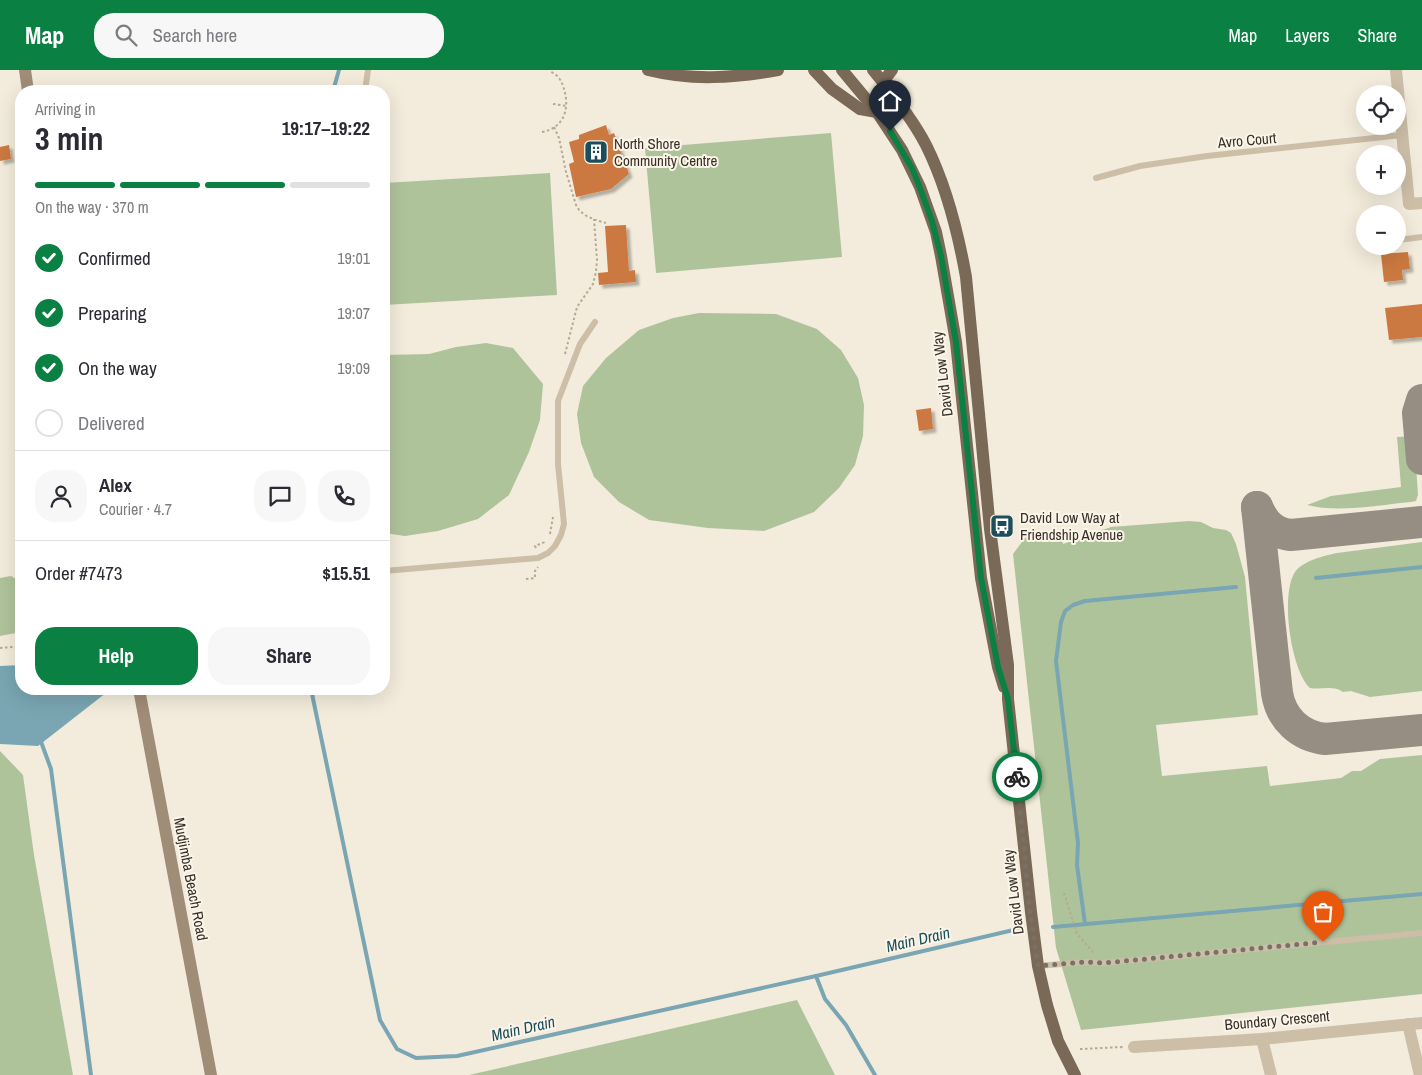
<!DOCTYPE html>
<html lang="en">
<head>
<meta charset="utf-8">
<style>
  :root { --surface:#fff; --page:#f7f7f7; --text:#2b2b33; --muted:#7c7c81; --line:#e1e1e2; --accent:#0b8043 }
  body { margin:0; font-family:"Archivo Narrow",sans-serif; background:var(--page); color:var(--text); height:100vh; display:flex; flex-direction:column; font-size:19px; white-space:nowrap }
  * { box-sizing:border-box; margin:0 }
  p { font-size:16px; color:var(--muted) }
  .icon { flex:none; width:28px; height:28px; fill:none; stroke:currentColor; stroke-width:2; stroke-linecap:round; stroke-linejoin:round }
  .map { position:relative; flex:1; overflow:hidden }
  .drawer { position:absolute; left:15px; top:15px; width:375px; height:610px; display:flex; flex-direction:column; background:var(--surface); border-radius:20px; box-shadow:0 5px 20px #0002 }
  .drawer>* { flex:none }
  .tools { position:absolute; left:1356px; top:15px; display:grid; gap:10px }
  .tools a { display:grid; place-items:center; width:50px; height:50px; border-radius:50%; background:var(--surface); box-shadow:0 5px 20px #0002; font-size:25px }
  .pin { position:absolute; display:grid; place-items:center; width:42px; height:42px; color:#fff; margin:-51px -21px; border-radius:50% 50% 50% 0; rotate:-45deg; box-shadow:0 0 5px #0007 }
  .pin .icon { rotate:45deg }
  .courier { position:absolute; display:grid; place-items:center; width:50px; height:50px; margin:-25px; border:4px solid #0b8043; border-radius:50%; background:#fff; color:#222; box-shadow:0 1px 6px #0007 }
  .summary em { font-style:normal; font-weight:800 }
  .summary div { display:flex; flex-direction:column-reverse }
  .summary { display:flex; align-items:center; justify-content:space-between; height:85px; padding:0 20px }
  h1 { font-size:32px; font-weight:800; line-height:38px }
  .bar { display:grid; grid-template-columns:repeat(4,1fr); gap:8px 5px; align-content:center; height:60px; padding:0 20px }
  .bar i { height:6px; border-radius:4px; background:var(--line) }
  .bar .selected { background:var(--accent) }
  .bar p { grid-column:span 4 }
  .line { display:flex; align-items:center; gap:12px; padding:0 20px; border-top:1px solid var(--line) }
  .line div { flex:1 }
  .round { display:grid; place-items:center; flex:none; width:52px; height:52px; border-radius:20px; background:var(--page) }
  ol { padding:0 20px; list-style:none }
  li { display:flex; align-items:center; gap:15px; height:55px }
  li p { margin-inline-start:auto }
  li .icon { padding:5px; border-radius:50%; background:var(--accent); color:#fff; stroke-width:4 }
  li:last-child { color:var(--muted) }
  li i { width:28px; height:28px; border:2px solid var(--line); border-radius:50% }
  .cta { display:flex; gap:10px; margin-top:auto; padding:10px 20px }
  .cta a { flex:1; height:58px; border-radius:20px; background:var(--accent); color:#fff; font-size:20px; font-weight:800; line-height:58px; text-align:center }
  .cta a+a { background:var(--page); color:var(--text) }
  header { display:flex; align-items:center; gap:30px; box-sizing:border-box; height:70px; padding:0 25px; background:var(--accent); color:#fff }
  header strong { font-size:24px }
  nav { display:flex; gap:28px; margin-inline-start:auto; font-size:18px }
  .search { width:350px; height:45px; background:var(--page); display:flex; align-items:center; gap:12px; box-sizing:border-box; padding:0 18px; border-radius:20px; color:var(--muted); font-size:19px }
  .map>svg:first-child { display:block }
  .green { fill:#afc39b }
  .water { fill:#79a6b2 }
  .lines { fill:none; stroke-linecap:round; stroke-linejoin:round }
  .stream { stroke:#79a6b2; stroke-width:4 }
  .taxiway { stroke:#968e82; stroke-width:32 }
  .building { fill:#cb7941; filter:url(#shadow) }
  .path { stroke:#b8a891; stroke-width:2; stroke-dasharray:2.5 2.5; stroke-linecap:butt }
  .lane { stroke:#ccbea7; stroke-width:6 }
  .street { stroke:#ccbea7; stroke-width:12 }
  .secondary { stroke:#a08d78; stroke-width:12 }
  .primary { stroke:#7b6958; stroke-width:12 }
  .done { stroke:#797167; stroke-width:5; stroke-dasharray:0 9 }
  .route { stroke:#0b8043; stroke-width:6 }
  .labels { text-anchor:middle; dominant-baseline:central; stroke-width:4; stroke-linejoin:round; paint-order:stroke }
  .street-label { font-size:15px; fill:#382f28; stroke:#faf5e8 }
  .poi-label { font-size:15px; fill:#382f28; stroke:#faf5e8; text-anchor:start }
  .water-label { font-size:16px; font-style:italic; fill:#1b4d5b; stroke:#faf5e8 }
</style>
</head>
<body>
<header>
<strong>Map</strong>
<div class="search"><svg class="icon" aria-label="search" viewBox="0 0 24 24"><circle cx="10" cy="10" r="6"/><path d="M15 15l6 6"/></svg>Search here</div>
<nav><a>Map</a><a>Layers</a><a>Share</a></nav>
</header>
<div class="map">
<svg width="1422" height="1005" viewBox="0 0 1422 1005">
  <defs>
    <filter id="shadow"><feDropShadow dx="3.5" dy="3.5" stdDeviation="1" flood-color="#0004"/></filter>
  </defs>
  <rect width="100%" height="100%" fill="#f3ecdc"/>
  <g class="green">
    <path d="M831 63 842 187 656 203 645 78Z"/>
    <path d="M550 103 557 225 384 235V113Z"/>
    <path d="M699 243 776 244 817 259 841 280 858 308 864 335 863 366 855 395 839 418 814 442 764 461 708 458 649 450 619 432 594 407 581 373 577 344 583 316 606 288 639 260 673 248Z"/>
    <path d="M486 273 513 278 543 314 540 350 529 382 509 425 478 449 438 461 405 466 384 463V285L429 284 456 277Z"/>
    <path d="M1414 366 1418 425 1416 431 1411 432C1380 435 1337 443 1307 435L1331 426 1401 417 1397 367Z"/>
    <path d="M1189 451 1201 452 1213 458 1226 460 1231 463 1236 474 1245 507 1258 645 1156 655 1162 706 1267 696 1270 716 1341 708 1352 701H1361L1380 689 1422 685V924L1081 960 1056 878 1013 484 1028 464 1060 461 1063 474 1111 457Z"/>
    <path d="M1422 472V621L1370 627 1351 621 1343 622C1334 615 1321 620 1310 618 1291 600 1280 525 1295 502 1304 490 1324 486 1337 483Z"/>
    <path d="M11 506 16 509 21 536V562L0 566V508Z"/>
    <path d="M0 681 23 705 34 785 73 1005H0Z"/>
    <path d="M797 930 835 1005H469Z"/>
  </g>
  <path class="water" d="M21 595V619H111L38 676 0 674V596Z"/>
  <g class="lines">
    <g class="stream">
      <path d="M333 21 339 0"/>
      <path d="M1316 508 1422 497"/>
      <path d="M311 619 380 950 397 979 416 988 457 986 816 906 1018 859"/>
      <path d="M40 669 51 699 91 1005"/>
      <path d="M1085 854 1077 795 1078 773 1056 591 1061 552 1065 541 1073 535 1085 531 1236 517"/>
      <path d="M1053 857 1422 824"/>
      <path d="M816 906 825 929 846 955 875 1005"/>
    </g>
    <g class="taxiway">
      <path d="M1422 330 1418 343 1422 389"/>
      <path d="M1257 437 1277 623C1281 649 1300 666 1325 669L1422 660"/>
      <path d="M1257 437C1264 453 1273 463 1291 465L1422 452"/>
    </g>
  </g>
  <g class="building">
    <path d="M606 55 609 65 614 63 629 104 611 119 576 127 569 94 574 92 569 72 579 69V65Z"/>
    <path d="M9 75 11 89 0 91V77Z"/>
    <path d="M626 155 629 201 635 200 636 212 599 215 598 203 608 202 605 156Z"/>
    <path d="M1408 182 1410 199 1402 200 1403 210 1384 212 1381 184Z"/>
    <path d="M1422 234V267L1389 270 1385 238Z"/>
    <path d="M931 338 933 359 919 361 916 340Z"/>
  </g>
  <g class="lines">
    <g class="path">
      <path d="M553 34 567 36"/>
      <path d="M554 57 559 68 566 102 576 135C581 146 595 150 606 153"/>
      <path d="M542 62C564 58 570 39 564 19 563 16 562 12 559 8 557 5 553 3 550 1"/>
      <path d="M565 284 577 237 593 214 596 202 597 190 594 149"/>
      <path d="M550 464 553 447"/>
      <path d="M536 478 535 476 545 472"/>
      <path d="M526 509 535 508V501L538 497"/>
      <path d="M0 578 13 577"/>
      <path d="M1064 823 1077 864 1093 882"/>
      <path d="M1080 979 1123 977"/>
    </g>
    <g class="lane">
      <path d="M365 21 368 0"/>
      <path d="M1096 108 1140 96 1207 86 1402 65"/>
      <path d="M1398 170 1422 167"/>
      <path d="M384 501 538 488 548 483 555 476 561 465 564 454 558 394V331L580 274 595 252"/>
      <path d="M1038 896 1085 892 1104 893 1422 863"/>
    </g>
    <g class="street">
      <path d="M1396 0 1409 134 1422 133"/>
      <path d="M1408 954 1420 1005"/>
      <path d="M1262 969 1271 1005"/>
      <path d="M1134 977 1262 969 1422 953"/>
    </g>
    <g class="secondary">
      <path d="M25 0 28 21"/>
      <path d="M139 619 211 1005"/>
    </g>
    <g class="primary">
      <path d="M648 0C692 11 733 8 778 0"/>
      <path d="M814 0 832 19 860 39 877 42"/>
      <path d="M842 0 877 42 902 80 920 117 936 162 941 186 956 272 981 508 998 597 1004 617"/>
      <path d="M873 0C892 23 912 48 926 75 947 117 958 162 966 207L990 459 1008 595V629L1031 842 1038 896 1047 935 1058 971 1075 1005"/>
      <path d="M883 12 892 0"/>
    </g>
  </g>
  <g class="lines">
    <path class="done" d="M1017 707 1030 842 1038 896 1085 892 1104 893 1323 872"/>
    <path class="route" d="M890 61 912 98 920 118 932 151 941 186 956 272 981 508 998 597 1008 629 1017 707"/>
  </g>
  <defs>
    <g id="building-square" transform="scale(1.25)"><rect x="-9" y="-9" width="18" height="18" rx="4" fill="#1b4d5b" stroke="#faf5e8"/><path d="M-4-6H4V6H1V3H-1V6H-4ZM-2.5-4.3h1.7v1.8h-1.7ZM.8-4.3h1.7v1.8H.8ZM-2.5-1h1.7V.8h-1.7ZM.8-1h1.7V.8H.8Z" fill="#fff"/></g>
    <g id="bus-square" transform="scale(1.25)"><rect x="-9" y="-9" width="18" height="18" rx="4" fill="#1b4d5b" stroke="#faf5e8"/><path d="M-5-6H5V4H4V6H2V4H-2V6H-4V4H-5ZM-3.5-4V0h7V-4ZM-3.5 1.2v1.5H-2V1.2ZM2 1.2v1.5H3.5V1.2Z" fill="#fff"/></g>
  </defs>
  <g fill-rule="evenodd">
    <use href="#building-square" x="596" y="82"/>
    <use href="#bus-square" x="1002" y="456"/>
  </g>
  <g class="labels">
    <g class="street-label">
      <text transform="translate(1247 70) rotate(-5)">Avro Court</text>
      <text transform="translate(942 304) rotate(-97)">David Low Way</text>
      <text transform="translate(191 809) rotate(79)">Mudjimba Beach Road</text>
      <text transform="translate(1013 822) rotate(-97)">David Low Way</text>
      <text transform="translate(1277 950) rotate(-5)">Boundary Crescent</text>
    </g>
    <g class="poi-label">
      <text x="614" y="73">North Shore<tspan x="614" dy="17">Community Centre</tspan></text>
      <text x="1020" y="447">David Low Way at<tspan x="1020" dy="17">Friendship Avenue</tspan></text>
    </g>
    <g class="water-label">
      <text transform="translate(918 869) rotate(-13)">Main Drain</text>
      <text transform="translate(523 958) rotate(-13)">Main Drain</text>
    </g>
  </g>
</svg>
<div class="tools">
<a><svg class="icon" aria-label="locate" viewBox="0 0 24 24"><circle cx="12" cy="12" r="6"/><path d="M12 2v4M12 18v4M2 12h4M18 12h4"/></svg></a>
<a>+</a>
<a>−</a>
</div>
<div class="pin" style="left:1323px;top:872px;background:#ea580c"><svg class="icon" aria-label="bag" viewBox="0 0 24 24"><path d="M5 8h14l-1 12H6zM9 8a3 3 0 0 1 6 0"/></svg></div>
<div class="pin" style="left:890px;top:61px;background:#1f2937"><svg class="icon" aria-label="home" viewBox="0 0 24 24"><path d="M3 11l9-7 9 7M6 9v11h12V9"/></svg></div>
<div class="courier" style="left:1017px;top:707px"><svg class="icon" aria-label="bike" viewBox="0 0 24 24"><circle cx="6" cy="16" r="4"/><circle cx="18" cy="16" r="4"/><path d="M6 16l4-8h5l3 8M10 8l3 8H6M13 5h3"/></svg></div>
<section class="drawer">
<div class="summary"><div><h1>3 min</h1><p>Arriving in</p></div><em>19:17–19:22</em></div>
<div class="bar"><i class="selected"></i><i class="selected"></i><i class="selected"></i><i></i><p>On the way · 370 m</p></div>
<ol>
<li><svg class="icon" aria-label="check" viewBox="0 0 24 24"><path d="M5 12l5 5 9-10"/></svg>Confirmed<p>19:01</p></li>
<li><svg class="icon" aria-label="check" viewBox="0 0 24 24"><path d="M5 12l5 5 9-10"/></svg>Preparing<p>19:07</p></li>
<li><svg class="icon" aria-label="check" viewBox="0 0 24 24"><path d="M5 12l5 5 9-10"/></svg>On the way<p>19:09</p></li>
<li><i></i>Delivered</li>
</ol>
<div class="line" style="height:90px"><a class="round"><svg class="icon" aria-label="person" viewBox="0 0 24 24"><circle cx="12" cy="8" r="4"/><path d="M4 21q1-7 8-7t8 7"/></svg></a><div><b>Alex</b><p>Courier · 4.7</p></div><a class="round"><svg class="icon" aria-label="chat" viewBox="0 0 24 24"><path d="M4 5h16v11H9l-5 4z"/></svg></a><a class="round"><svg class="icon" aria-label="phone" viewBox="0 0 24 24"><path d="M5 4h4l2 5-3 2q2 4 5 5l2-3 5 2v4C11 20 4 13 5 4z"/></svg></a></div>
<div class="line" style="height:65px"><div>Order #7473</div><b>$15.51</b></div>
<div class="cta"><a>Help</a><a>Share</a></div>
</section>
</div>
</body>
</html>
